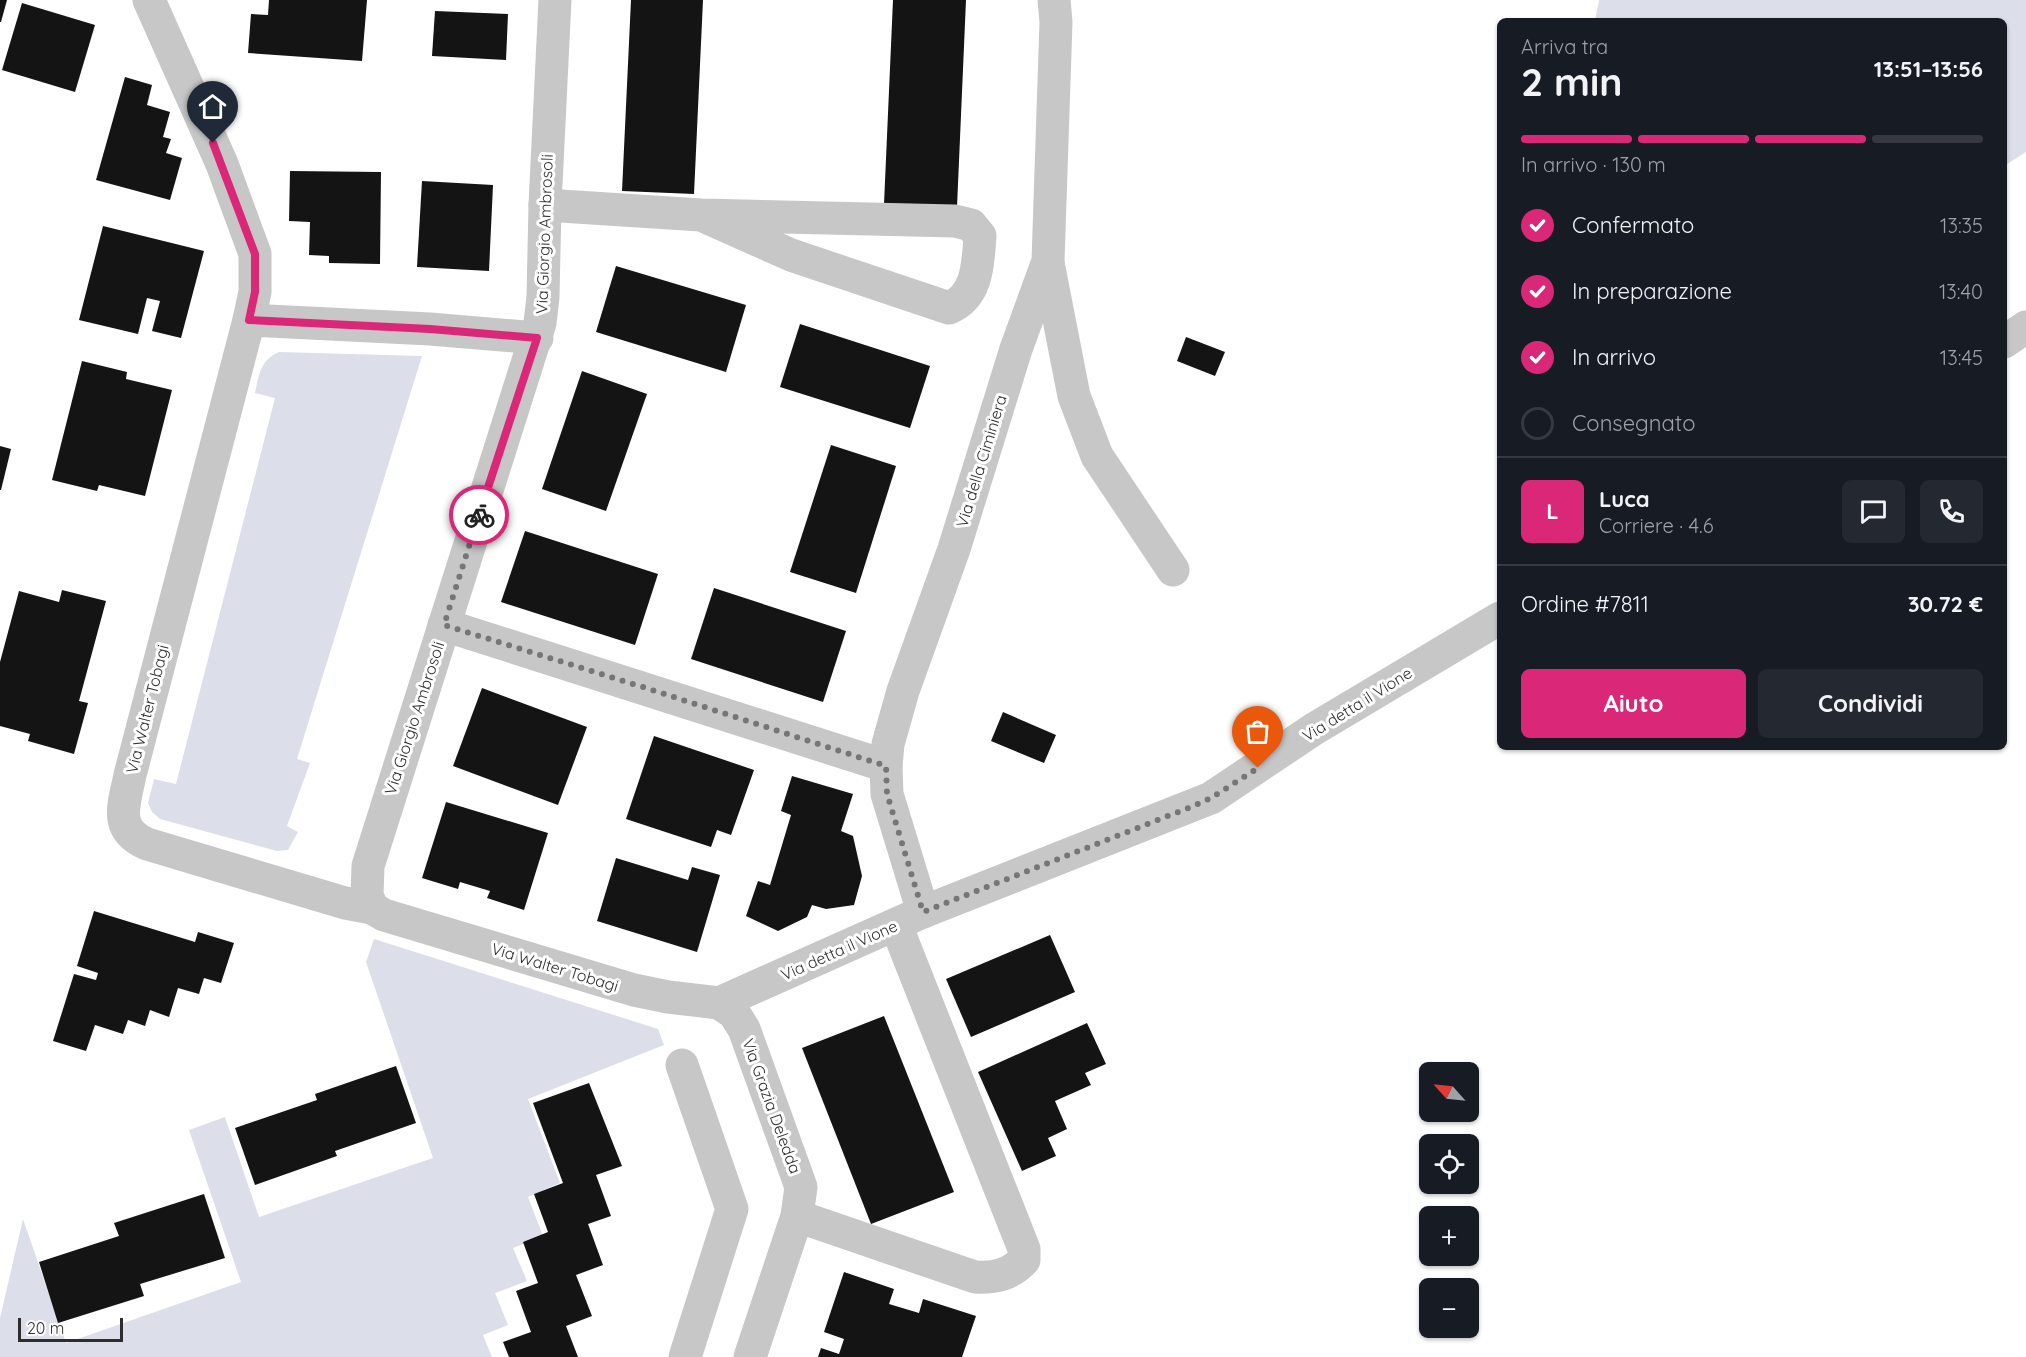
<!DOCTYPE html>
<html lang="it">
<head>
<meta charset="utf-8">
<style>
  :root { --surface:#171b24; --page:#242831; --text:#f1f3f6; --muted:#9ea1a6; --line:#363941; --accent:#db2777 }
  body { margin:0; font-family:Quicksand,sans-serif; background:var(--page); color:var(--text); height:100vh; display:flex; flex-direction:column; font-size:22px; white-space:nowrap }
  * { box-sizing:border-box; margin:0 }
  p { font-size:20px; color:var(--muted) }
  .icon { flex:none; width:33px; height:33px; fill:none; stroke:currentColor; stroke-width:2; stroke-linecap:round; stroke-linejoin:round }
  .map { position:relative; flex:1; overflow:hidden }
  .side { position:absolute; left:1497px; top:18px; width:510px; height:732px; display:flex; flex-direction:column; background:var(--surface); border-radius:9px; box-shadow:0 2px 4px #0004 }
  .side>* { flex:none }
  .needle { width:39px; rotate:297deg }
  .tools { position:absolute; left:1419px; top:1062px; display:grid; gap:12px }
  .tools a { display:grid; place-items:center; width:60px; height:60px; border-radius:9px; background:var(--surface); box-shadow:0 2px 4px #0004; font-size:30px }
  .scale { position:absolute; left:18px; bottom:15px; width:105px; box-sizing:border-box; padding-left:6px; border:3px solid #2d2d2d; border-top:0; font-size:16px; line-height:21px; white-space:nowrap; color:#2d2d2d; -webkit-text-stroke:4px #fff; paint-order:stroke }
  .pin { position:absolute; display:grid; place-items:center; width:51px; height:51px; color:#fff; margin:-62px -26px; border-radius:50% 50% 50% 0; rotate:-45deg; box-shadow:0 0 6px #0007 }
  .pin .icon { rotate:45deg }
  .courier { position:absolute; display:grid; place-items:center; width:60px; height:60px; margin:-30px; border:4px solid #db2777; border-radius:50%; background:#fff; color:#222; box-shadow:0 2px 8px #0007 }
  .headline em { font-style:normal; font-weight:700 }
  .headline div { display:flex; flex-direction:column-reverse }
  .headline { display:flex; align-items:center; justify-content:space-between; height:102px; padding:0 24px }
  h1 { font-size:39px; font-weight:700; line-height:45px }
  .bar { display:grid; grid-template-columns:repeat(4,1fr); gap:9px 6px; align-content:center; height:72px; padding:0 24px }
  .bar i { height:8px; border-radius:4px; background:var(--line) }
  .bar .selected { background:var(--accent) }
  .bar p { grid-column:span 4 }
  .line { display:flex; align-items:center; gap:15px; padding:0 24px; border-top:2px solid var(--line) }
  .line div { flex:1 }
  .round { display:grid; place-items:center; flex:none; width:63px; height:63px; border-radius:9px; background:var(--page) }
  ol { padding:0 24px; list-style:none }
  li { display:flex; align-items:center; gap:18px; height:66px }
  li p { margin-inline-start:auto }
  li .icon { padding:6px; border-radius:50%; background:var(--accent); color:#fff; stroke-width:4 }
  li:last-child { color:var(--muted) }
  li i { width:33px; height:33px; border:3px solid var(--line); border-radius:50% }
  .primary-button { display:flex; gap:12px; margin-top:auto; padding:12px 24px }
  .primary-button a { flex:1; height:69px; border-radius:9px; background:var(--accent); color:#fff; font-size:24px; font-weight:700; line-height:69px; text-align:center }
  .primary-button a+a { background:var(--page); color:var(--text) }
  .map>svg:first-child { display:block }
  .green { fill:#dcdfea }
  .building { fill:#141414 }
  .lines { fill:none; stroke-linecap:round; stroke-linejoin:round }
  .minor { stroke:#c7c7c7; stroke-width:33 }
  .done { stroke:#767676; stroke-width:6; stroke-dasharray:0 10.8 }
  .route { stroke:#db2777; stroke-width:8 }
  .labels { text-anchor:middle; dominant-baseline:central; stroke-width:6; stroke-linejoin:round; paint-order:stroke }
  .street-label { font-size:16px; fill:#2d2d2d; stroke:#fff }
</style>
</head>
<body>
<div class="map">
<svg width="2026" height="1357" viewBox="0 0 2026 1357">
  <rect width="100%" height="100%" fill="#fff"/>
  <g class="green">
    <path d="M1599 0H2026V152L2004 166V21H1595Z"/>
    <path d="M279 352 422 356 297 759 310 763 287 826 298 832 288 850 277 851 160 819 152 812 148 803 154 779 176 784 275 398 255 393C259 375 260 360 279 352Z"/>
    <path d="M374 939 658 1029 664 1045 528 1099 560 1183 528 1197 543 1236 513 1248 527 1281 495 1293 508 1325 483 1335 492 1357H0V1318L23 1219 66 1343 241 1282 189 1130 225 1117 259 1217 433 1158 366 962Z"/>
  </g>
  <g class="building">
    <path d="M0 0H7L1 22H0Z"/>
    <path d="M269 0H367L362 61 248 53 251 14 268 15Z"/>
    <path d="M631 0H703L694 194 622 191Z"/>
    <path d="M893 0H966L957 207 884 204Z"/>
    <path d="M22 3 95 25 75 92 2 70Z"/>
    <path d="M435 11 508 14 506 60 432 56Z"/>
    <path d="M125 77 152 85 147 105 170 112 163 137 171 139 166 153 182 158 170 200 96 180Z"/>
    <path d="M290 171 381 172 380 264 329 263V256L309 255 310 222 289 221Z"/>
    <path d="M422 181 493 185 489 271 417 267Z"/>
    <path d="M103 226 204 251 181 338 152 331 160 301 147 298 138 334 79 320Z"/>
    <path d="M616 266 746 305 726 372 596 332Z"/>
    <path d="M800 324 930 366 910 428 780 387Z"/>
    <path d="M1186 337 1225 352 1215 376 1177 361Z"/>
    <path d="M82 361 127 372 126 379 172 390 145 496 99 485 97 491 52 480Z"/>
    <path d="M582 371 647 394 606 511 542 489Z"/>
    <path d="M831 445 896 466 856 593 790 572Z"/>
    <path d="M0 446 11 449 1 490H0Z"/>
    <path d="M525 531 658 574 635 645 501 602Z"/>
    <path d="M714 588 846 631 823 702 691 659Z"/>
    <path d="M62 590 106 601 79 701 88 703 74 754 28 741 30 734 0 726V662L19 591 59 602Z"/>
    <path d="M482 688 587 727 558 805 453 766Z"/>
    <path d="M1003 712 1056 735 1044 763 991 741Z"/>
    <path d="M654 736 754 770 731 835 717 830 711 847 626 819Z"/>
    <path d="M792 776 853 794 841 831 853 836 862 876 854 905 826 909 812 905 807 917 778 931 746 916 758 881 770 885 791 815 781 811Z"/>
    <path d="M446 802 548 833 524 910 487 898 490 891 460 882 458 889 422 878Z"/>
    <path d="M616 858 688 880 692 867 720 875 697 952 597 921Z"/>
    <path d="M94 911 195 942 198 932 234 943 221 983 204 978 199 994 178 988 169 1017 150 1010 145 1026 128 1020 123 1034 95 1025 86 1051 53 1041 74 974 96 980 98 973 77 966Z"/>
    <path d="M1050 935 1075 992 971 1037 946 979Z"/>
    <path d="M884 1016 954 1192 871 1224 802 1048Z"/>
    <path d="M1087 1023 1106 1064 1085 1073 1091 1085 1055 1101 1067 1129 1048 1138 1056 1156 1022 1171 978 1072Z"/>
    <path d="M396 1066 416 1123 335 1151 337 1156 255 1185 235 1128 317 1100 315 1094Z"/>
    <path d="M589 1083 622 1166 596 1175 611 1216 588 1224 603 1265 576 1275 592 1316 566 1326 578 1357H509L503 1342 531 1332 516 1291 538 1283 523 1242 548 1232 534 1194 563 1183 533 1103Z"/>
    <path d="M204 1194 225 1258 140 1284 144 1296 58 1323 39 1262 119 1236 114 1223Z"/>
    <path d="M844 1272 894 1289 889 1304 919 1313 923 1299 976 1316 962 1357H818L821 1348 839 1354 844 1339 824 1332Z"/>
  </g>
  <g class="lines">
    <g class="minor">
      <path d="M149 0 222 164 255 254V292L249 320 130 775C124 805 113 829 147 844L345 903 372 908 384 915 634 990 668 997 719 1003 734 1013 744 1029 801 1187 797 1216 750 1357"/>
      <path d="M545 205 701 215 955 221 971 225 980 236C978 263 978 296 949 308L791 255 701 215"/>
      <path d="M1048 263 1074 396 1097 456 1173 570"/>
      <path d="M249 320 430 329 537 338"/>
      <path d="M2004 342 2026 327"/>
      <path d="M444 625 886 766"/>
      <path d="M372 908 367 895 368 866 540 323 543 297 545 205 555 0"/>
      <path d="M923 912 887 794 886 766 888 744 903 691 954 549 1016 349 1048 261 1056 22 1054 0"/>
      <path d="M719 1003 923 912 1211 798 1314 729 1500 618"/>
      <path d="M682 1065 732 1209 685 1357"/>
      <path d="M797 1216 975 1277C995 1278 1010 1275 1024 1260V1249L896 925"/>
    </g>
  </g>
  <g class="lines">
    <path class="done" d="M479 515 444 625 646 688 886 766 887 794 923 912 1191 807 1211 798 1258 768"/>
    <path class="route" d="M213 143 255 254V292L249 320 430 329 537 338 479 515"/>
  </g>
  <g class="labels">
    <g class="street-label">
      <text transform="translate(544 234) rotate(-88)">Via Giorgio Ambrosoli</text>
      <text transform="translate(981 461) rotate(-73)">Via della Ciminiera</text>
      <text transform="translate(1357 704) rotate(-32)">Via detta il Vione</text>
      <text transform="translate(147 709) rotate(-76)">Via Walter Tobagi</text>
      <text transform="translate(414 718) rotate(-72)">Via Giorgio Ambrosoli</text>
      <text transform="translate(839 950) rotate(-24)">Via detta il Vione</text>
      <text transform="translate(555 967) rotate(17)">Via Walter Tobagi</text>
      <text transform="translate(772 1106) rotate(70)">Via Grazia Deledda</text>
    </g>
  </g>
</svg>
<div class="tools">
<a><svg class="needle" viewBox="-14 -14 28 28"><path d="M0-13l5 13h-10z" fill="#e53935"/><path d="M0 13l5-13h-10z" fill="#9ea1a6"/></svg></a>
<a><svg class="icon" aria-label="locate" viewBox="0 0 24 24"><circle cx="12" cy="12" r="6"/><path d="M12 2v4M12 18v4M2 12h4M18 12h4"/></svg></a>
<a>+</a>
<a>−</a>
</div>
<div class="scale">20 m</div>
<div class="pin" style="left:1258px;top:768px;background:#ea580c"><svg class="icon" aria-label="bag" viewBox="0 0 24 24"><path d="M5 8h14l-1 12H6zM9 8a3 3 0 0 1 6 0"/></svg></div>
<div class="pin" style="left:213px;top:143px;background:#1f2937"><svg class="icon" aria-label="home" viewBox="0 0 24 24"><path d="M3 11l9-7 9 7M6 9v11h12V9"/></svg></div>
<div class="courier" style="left:479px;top:515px"><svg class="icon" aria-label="bike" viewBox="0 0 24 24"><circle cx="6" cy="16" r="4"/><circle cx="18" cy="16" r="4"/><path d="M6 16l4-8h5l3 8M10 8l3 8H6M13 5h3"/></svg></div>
<section class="side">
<div class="headline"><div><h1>2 min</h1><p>Arriva tra</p></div><em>13:51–13:56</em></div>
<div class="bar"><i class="selected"></i><i class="selected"></i><i class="selected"></i><i></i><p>In arrivo · 130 m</p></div>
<ol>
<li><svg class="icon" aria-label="check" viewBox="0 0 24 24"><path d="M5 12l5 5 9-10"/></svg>Confermato<p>13:35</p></li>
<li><svg class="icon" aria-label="check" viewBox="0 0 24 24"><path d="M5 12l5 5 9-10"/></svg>In preparazione<p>13:40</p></li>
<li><svg class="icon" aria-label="check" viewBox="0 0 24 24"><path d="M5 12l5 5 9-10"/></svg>In arrivo<p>13:45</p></li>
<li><i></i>Consegnato</li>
</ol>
<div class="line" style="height:108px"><b class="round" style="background:var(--accent);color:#fff">L</b><div><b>Luca</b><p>Corriere · 4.6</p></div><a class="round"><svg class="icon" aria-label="chat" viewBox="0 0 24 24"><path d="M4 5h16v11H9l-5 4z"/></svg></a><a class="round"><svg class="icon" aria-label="phone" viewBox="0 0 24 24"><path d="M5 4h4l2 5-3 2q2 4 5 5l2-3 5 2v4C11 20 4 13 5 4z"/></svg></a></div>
<div class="line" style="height:78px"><div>Ordine #7811</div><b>30.72 €</b></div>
<div class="primary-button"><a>Aiuto</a><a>Condividi</a></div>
</section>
</div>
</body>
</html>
